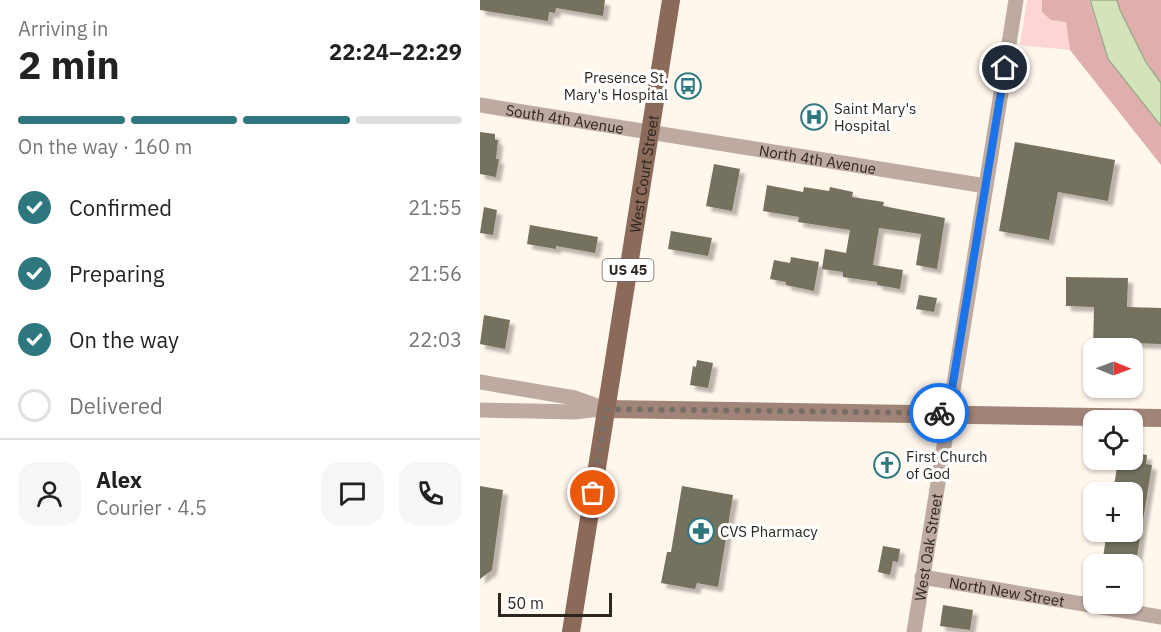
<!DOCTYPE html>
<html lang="en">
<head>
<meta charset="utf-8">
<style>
  :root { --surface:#fff; --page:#f6f6f6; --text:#222; --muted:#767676; --line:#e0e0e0; --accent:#2e777e }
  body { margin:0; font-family:"IBM Plex Sans",sans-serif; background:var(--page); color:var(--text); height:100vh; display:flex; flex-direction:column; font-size:22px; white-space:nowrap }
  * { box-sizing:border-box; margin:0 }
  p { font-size:20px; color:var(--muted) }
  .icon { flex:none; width:33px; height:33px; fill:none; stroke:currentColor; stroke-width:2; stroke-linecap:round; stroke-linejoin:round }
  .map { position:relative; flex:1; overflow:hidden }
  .panel { display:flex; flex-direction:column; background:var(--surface); width:480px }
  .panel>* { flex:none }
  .needle { width:39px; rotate:91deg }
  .fabs { position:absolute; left:603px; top:338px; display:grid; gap:12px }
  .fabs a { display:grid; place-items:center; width:60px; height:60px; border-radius:12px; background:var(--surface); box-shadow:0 2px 4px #0004; font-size:30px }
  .scale { position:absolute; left:18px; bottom:15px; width:114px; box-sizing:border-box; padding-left:6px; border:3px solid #2c2620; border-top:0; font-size:16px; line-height:21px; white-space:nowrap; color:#2c2620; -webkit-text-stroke:4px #fff; paint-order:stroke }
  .pin { position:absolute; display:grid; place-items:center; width:51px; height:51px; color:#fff; margin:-26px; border:3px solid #fff; border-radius:50%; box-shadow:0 2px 6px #0007 }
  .courier { position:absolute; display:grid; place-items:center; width:60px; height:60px; margin:-30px; border:4px solid #1a73e8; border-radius:50%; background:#fff; color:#222; box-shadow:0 2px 8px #0007 }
  .headline em { font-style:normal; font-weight:700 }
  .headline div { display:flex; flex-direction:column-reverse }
  .headline { display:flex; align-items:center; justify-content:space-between; height:102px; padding:0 18px }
  h1 { font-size:39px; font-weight:700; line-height:45px }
  .bar { display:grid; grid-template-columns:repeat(4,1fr); gap:9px 6px; align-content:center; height:72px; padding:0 18px }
  .bar i { height:8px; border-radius:4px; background:var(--line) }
  .bar .selected { background:var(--accent) }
  .bar p { grid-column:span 4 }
  .line { display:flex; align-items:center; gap:15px; padding:0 18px; border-top:2px solid var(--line) }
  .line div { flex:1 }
  .round { display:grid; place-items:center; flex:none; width:63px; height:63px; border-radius:18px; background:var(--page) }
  ol { padding:0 18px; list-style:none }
  li { display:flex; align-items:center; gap:18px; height:66px }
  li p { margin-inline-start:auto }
  li .icon { padding:6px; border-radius:50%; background:var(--accent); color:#fff; stroke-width:4 }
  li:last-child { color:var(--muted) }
  li i { width:33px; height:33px; border:3px solid var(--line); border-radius:50% }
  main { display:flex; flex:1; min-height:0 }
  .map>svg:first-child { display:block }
  .green { fill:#fed5d5 }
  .forest { fill:#dfaead }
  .water { fill:#d3e3ba; stroke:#a1aa8c; stroke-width:1.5 }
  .building { fill:#74715e; filter:url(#shadow) }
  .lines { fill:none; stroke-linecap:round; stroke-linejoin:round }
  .minor { stroke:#beaaa1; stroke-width:15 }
  .secondary { stroke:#a18478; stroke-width:18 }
  .primary { stroke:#8b6a5a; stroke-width:18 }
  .done { stroke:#766f67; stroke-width:6; stroke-dasharray:0 10.8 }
  .route { stroke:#1a73e8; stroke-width:8 }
  .labels { text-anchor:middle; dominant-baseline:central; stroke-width:6; stroke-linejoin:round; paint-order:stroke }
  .shield { fill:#fff; stroke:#6b6763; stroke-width:1.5 }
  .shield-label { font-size:14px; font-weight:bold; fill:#2c2620 }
  .poi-label { font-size:15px; fill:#2c2620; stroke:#fff; text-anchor:start }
  .street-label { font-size:15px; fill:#2c2620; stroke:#fff }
</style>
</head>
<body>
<main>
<section class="panel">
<div class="headline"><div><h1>2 min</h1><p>Arriving in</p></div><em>22:24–22:29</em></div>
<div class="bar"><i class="selected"></i><i class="selected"></i><i class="selected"></i><i></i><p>On the way · 160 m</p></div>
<ol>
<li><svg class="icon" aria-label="check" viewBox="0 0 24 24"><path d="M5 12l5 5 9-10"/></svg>Confirmed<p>21:55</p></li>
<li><svg class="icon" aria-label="check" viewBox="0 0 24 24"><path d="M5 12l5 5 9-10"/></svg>Preparing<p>21:56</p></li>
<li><svg class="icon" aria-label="check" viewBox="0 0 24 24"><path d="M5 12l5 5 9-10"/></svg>On the way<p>22:03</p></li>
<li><i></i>Delivered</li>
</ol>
<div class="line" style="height:108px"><a class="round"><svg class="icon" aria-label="person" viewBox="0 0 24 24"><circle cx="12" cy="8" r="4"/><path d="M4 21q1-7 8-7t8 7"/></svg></a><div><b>Alex</b><p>Courier · 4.5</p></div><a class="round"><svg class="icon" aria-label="chat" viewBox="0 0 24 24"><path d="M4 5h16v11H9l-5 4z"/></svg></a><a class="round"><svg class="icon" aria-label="phone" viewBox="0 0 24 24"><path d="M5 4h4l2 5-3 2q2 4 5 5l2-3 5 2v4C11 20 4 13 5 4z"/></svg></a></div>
</section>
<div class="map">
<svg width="681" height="632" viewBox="0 0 681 632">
  <defs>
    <filter id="shadow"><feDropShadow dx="5" dy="5" stdDeviation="1.5" flood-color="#0004"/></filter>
  </defs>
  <rect width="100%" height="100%" fill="#fff6ec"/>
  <path class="green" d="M547 0H562V12L586 22 590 50 540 45Z"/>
  <g class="forest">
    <path d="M562 0H609L628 59 681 126V165L590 50 586 22 571 20 562 12Z"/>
    <path d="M637 0H681V83C664 58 645 29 637 0Z"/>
  </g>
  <path class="water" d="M610 0H637L640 10 666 62 681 83V126L628 59Z"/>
  <g class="building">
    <path d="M0 0H125L123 16 76 8 75 13 69 12 68 21 0 10Z"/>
    <path d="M0 132 15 134V140H18L16 159H19L16 177 0 174Z"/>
    <path d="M535 142 635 160 628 201 578 192 569 240 519 231Z"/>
    <path d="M234 164 260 169 252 211 226 206Z"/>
    <path d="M287 185 323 192 324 187 349 191 350 187 373 192 372 197 404 202 403 206 465 218 457 269 436 265 441 234 399 228 393 265 423 270 420 289 397 285V282L363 277V272L342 269 345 249 366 253 370 230 318 222 319 217 283 211Z"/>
    <path d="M4 207 17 210 13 235 0 233Z"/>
    <path d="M50 225 118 237 115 253 76 246V249L47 244Z"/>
    <path d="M191 231 232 238 228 256 188 249Z"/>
    <path d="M311 257 339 262 334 291 306 285V282L290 279 294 260 310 263Z"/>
    <path d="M586 277 648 278 647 307 681 308V344L649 343V348H613L614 307 586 306Z"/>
    <path d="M439 295 457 298 454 312 436 309Z"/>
    <path d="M4 315 30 320 25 349 0 344Z"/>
    <path d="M217 360 233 363 228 388 210 385 213 366 216 367Z"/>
    <path d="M652 453 667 455 666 464 672 465 656 563 623 558 627 531H652V492H633L638 461 652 459Z"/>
    <path d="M0 486 23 490 12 570 0 579Z"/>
    <path d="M202 486 253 495 238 587 217 583 215 589 181 583 187 552H191Z"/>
    <path d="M403 546 420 549 418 562 413 561 410 575 398 572Z"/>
    <path d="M463 605 493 610 490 630 460 626Z"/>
  </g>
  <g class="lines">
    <g class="minor">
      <path id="s1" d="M0 105 506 186"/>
      <path d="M0 382 95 398 126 409"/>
      <path d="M0 410 94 412 120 409"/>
      <path id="s2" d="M442 577 681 617"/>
      <path id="s3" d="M434 632 536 0"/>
    </g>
    <path class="secondary" d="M126 409 681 418"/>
    <path class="primary" id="s4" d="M91 632 191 0"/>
  </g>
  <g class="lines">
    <path class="done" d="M113 493 126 409 459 413"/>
    <path class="route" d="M459 413H468L525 68"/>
  </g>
  <defs>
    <g id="bus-ring" transform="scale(1.35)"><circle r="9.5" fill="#fff" stroke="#2e777e" stroke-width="1.5"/><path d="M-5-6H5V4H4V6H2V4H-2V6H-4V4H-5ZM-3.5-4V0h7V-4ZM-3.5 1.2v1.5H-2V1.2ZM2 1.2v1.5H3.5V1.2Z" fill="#2e777e"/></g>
    <g id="hospital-ring" transform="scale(1.35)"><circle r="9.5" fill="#fff" stroke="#2e777e" stroke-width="1.5"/><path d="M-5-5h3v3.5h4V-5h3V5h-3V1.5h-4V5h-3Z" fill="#2e777e"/></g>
    <g id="church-ring" transform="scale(1.35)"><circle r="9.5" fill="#fff" stroke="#2e777e" stroke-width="1.5"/><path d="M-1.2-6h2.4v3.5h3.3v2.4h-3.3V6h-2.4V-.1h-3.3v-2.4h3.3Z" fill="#2e777e"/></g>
    <g id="pharmacy-ring" transform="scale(1.35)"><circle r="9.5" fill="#fff" stroke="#2e777e" stroke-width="1.5"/><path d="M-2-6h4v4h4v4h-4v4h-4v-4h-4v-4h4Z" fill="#2e777e"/></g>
  </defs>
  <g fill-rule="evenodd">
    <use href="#bus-ring" x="208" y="86"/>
    <use href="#hospital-ring" x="334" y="117"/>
    <use href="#church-ring" x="407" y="465"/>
    <use href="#pharmacy-ring" x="221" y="531"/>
  </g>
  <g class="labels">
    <rect class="shield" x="122.5" y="259" width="51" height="22" rx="4.5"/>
    <g class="shield-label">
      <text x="148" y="270">US 45</text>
    </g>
    <g class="poi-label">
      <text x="188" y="77" text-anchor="end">Presence St.<tspan x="188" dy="17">Mary's Hospital</tspan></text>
      <text x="354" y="108">Saint Mary's<tspan x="354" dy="17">Hospital</tspan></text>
      <text x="426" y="456">First Church<tspan x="426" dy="17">of God</tspan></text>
      <text x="240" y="531">CVS Pharmacy</text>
    </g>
    <g class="street-label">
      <text stroke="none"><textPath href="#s1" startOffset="86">South 4th Avenue</textPath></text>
      <text stroke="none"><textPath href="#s1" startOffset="342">North 4th Avenue</textPath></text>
      <text stroke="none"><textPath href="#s4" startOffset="464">West Court Street</textPath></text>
      <text stroke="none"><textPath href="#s3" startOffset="86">West Oak Street</textPath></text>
      <text stroke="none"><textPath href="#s2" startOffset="86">North New Street</textPath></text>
    </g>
  </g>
</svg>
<div class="fabs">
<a><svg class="needle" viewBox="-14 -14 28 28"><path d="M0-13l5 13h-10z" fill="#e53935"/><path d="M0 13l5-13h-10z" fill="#767676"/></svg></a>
<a><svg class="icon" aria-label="locate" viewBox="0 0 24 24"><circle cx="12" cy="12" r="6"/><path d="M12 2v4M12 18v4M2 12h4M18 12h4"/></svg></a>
<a>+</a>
<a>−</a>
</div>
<div class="scale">50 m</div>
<div class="pin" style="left:113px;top:493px;background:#ea580c"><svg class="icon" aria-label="bag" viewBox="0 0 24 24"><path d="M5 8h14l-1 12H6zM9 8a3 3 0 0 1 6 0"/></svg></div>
<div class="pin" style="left:525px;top:68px;background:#1f2937"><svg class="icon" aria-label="home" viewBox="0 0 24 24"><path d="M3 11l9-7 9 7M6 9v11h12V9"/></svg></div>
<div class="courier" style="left:459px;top:413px"><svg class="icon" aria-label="bike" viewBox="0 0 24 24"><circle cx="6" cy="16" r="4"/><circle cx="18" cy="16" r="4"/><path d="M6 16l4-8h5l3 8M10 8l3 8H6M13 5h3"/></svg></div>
</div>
</main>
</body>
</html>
